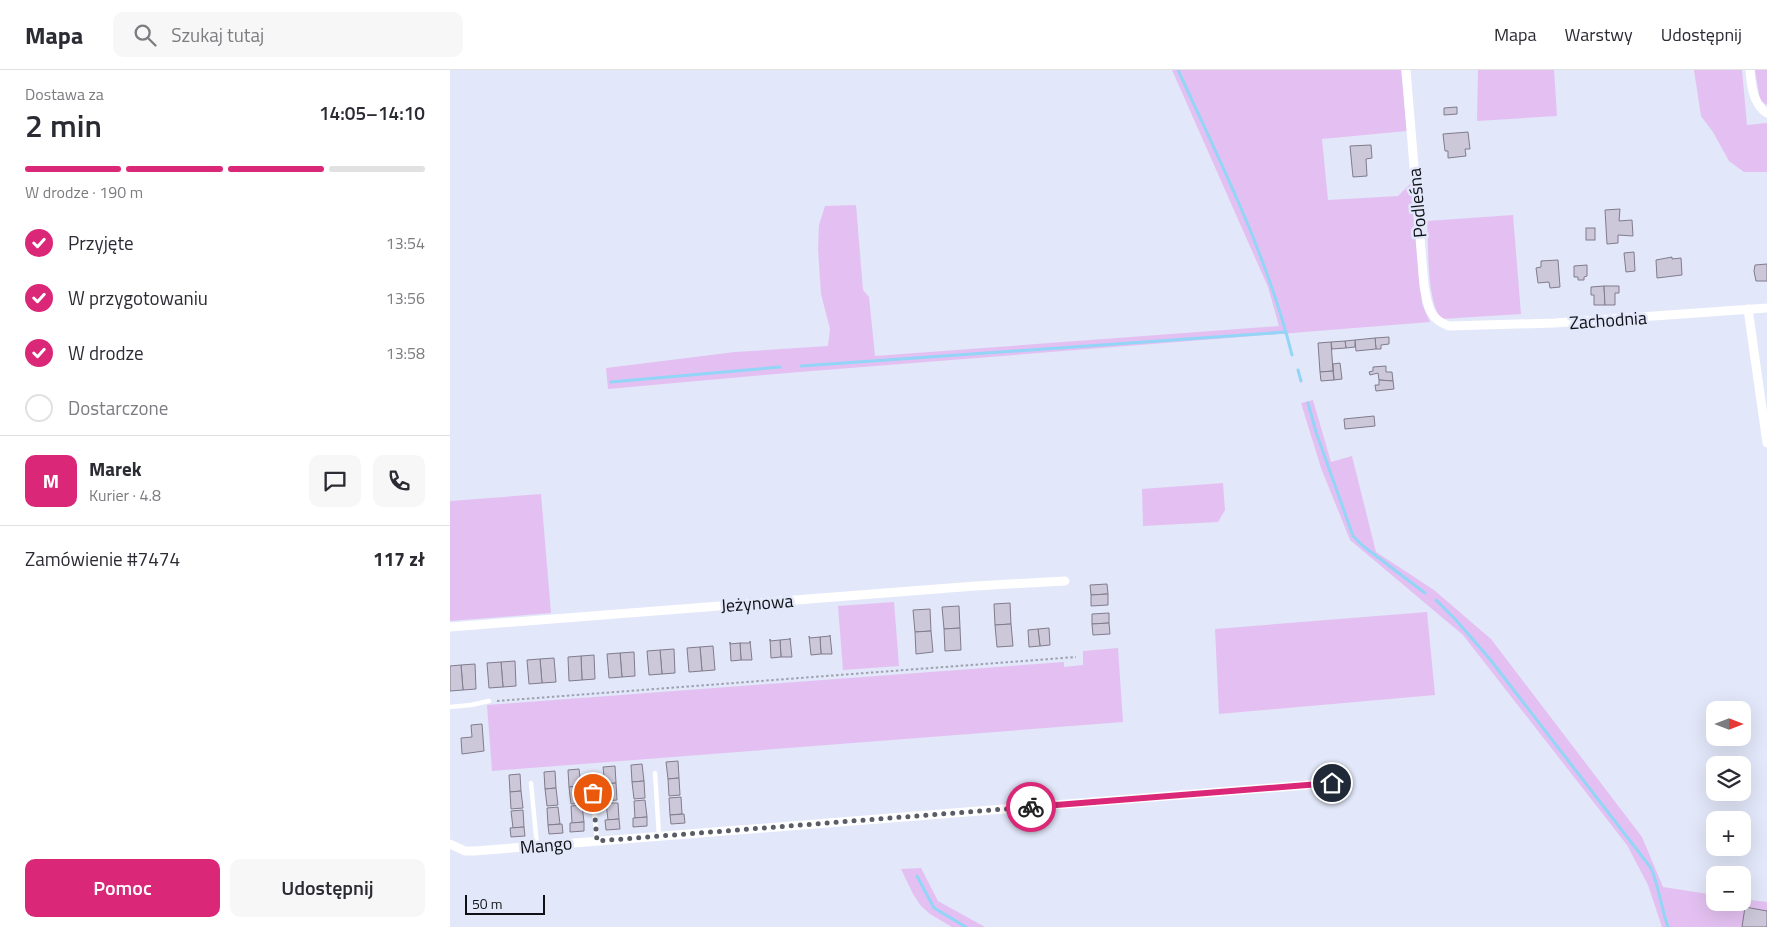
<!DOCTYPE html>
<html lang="pl">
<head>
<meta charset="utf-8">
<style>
  :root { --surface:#fff; --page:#f7f7f7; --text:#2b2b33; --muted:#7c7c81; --line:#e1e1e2; --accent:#db2777 }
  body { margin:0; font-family:"Titillium Web",sans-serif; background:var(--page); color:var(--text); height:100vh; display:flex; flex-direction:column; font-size:19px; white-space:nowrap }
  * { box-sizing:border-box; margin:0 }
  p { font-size:16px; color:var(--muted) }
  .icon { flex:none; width:28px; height:28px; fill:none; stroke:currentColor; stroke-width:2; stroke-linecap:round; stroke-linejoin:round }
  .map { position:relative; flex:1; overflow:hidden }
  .side { display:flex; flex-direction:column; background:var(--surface); width:450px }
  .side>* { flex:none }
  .needle { width:32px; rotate:90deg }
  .tools { position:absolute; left:1256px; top:631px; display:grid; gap:10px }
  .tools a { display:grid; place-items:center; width:45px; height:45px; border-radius:10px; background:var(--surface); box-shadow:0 5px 20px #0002; font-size:25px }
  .scale { position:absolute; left:15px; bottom:12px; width:80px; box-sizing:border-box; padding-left:5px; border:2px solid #101117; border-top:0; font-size:14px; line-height:18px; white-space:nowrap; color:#101117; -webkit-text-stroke:4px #e2e7f9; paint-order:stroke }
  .pin { position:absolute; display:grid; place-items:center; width:42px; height:42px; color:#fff; margin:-21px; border:2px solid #fff; border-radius:50%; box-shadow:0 1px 5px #0007 }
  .courier { position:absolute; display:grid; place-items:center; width:50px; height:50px; margin:-25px; border:4px solid #db2777; border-radius:50%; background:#fff; color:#222; box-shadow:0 1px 6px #0007 }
  .headline em { font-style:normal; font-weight:600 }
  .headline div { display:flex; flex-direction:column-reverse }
  .headline { display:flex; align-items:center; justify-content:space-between; height:85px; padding:0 25px }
  h1 { font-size:32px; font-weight:600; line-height:38px }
  .bar { display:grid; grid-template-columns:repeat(4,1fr); gap:8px 5px; align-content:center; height:60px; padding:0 25px }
  .bar i { height:6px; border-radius:4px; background:var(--line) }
  .bar .active { background:var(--accent) }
  .bar p { grid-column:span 4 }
  .line { display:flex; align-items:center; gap:12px; padding:0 25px; border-top:1px solid var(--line) }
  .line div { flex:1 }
  .round { display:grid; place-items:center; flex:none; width:52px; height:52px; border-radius:10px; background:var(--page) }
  ol { padding:0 25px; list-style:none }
  li { display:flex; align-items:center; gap:15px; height:55px }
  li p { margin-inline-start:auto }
  li .icon { padding:5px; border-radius:50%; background:var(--accent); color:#fff; stroke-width:4 }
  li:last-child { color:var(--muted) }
  li i { width:28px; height:28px; border:2px solid var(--line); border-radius:50% }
  .action { display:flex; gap:10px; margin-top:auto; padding:10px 25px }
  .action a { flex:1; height:58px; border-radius:10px; background:var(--accent); color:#fff; font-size:20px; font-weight:600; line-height:58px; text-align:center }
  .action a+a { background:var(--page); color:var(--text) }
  header { display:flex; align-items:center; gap:30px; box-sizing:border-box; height:70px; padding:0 25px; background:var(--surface); border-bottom:1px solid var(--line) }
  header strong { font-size:24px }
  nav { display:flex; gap:28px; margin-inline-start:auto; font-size:18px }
  .search { width:350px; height:45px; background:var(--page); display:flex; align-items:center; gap:12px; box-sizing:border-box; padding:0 18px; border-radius:10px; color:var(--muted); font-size:19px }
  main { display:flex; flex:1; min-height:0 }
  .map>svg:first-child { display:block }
  .green { fill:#e3c0f1 }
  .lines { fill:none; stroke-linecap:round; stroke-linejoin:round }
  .stream { stroke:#92d5f6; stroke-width:3 }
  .building { fill:#ccc8da; stroke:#807c8c }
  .path { stroke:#9ea2b0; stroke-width:2; stroke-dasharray:2.5 2.5; stroke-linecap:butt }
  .service { stroke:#fff; stroke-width:4.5 }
  .minor { stroke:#fff; stroke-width:9 }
  .done { stroke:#5a5c66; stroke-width:5; stroke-dasharray:0 9 }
  .route { stroke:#db2777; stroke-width:6 }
  .labels { text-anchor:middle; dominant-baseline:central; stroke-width:5; stroke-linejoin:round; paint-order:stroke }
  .street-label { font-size:18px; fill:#101117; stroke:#e2e7f9 }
</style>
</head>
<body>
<header>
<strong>Mapa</strong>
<div class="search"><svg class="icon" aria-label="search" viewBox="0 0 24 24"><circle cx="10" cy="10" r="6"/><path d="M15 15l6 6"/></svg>Szukaj tutaj</div>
<nav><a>Mapa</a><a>Warstwy</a><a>Udostępnij</a></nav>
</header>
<main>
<section class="side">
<div class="headline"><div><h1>2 min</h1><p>Dostawa za</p></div><em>14:05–14:10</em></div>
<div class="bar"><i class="active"></i><i class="active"></i><i class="active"></i><i></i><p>W drodze · 190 m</p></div>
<ol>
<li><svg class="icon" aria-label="check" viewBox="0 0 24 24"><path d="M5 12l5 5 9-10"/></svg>Przyjęte<p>13:54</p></li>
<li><svg class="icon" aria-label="check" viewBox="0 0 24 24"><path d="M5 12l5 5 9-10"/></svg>W przygotowaniu<p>13:56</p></li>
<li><svg class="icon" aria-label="check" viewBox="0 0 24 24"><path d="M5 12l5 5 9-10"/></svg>W drodze<p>13:58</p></li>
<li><i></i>Dostarczone</li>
</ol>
<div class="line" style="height:90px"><b class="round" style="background:var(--accent);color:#fff">M</b><div><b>Marek</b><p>Kurier · 4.8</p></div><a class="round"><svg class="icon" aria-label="chat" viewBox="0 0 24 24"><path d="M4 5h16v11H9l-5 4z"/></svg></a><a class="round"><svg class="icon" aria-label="phone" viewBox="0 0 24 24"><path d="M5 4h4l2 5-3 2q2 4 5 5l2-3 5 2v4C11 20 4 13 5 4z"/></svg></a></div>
<div class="line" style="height:65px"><div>Zamówienie #7474</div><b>117 zł</b></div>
<div class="action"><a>Pomoc</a><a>Udostępnij</a></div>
</section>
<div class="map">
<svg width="1317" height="857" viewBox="0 0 1317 857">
  <rect width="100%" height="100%" fill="#e2e7f9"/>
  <g class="green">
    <path d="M722 0H951L957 61 872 69 878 130 948 126 961 113 972 234 980 252 337 303 158 319 156 298 285 282 378 276 380 259 371 224 368 179 369 155 375 136 406 135 413 220 419 227 425 286 829 256 818 217Z"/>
    <path d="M1028 0H1104L1107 46 1027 51Z"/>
    <path d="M1244 0H1292L1297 55 1317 53V102H1294L1279 91 1263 62 1251 46Z"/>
    <path d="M1305 0H1317V35L1310 30Z"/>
    <path d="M1063 145 1071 244 992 249C976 232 979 176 977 151Z"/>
    <path d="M863 330 881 392 902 386 926 482 984 520 1041 569 1192 767 1213 817 1265 825V832H1292L1293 829 1317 832V857H1212L1198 815 1177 775 1013 565 900 470 871 398 851 333Z"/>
    <path d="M773 413 775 440 768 452 693 456 692 419Z"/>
    <path d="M91 424 101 543 0 551V431Z"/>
    <path d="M444 532 449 596 393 600 388 536Z"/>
    <path d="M977 542 985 625 769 644 765 559Z"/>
    <path d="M668 578 673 652 42 701 37 635 614 592V597L633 595V581Z"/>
    <path d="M471 798 488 831 535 857H502L480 844 471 836 463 824 451 799Z"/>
  </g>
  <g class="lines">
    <g class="stream">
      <path d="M728 0C771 93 817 185 842 285"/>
      <path d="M351 296 836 262"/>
      <path d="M848 300 851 311"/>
      <path d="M161 312 330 297"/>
      <path d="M858 333 866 362 903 466 913 476 975 523"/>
      <path d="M986 530 1005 549 1039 588 1201 798C1209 817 1211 837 1218 857"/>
      <path d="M467 806 484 838 516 857"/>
    </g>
  </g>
  <g class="building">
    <path d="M1007 37V44L994 45V38Z"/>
    <path d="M1018 62 1020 79H1015L1016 86 998 88V81H995L993 64Z"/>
    <path d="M921 75 922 88 916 89 917 106 903 107 900 76Z"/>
    <path d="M1170 139 1169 151 1182 150 1183 166 1168 165V173L1157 174 1155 140Z"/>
    <rect x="1136" y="158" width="9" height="12"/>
    <path d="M1184 182 1185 201 1176 202 1174 183Z"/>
    <path d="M1222 187V189L1231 188 1232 205 1207 208 1206 190Z"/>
    <path d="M1108 190 1110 217 1100 218 1099 212 1088 213 1086 198 1091 197V191Z"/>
    <path d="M1317 194V211H1306L1304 201 1305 195Z"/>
    <path d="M1137 195V206L1134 207V210H1128V207H1124V196Z"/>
    <path d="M1154 216 1155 235H1144V225H1141V217Z"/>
    <path d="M1154 216H1169V223H1165V235H1155Z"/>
    <path d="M939 267V274L931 275V279H926L925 268Z"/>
    <path d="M925 268 926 279 906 281 905 270Z"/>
    <path d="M905 270V277L896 278 895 271Z"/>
    <path d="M895 271 896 278 882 279 881 272Z"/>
    <path d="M881 272 883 301 870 302 868 273Z"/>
    <path d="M890 293 892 309 884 310 883 294Z"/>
    <path d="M936 296V302H942L943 311 929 310 928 303 920 305 919 302 923 301V297Z"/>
    <path d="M883 301 884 310 871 311 870 302Z"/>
    <path d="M929 310 943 311 944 319 926 321 925 315H929Z"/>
    <path d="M924 346 925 356 895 359 894 349Z"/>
    <path d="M657 514 658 524 641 525 640 515Z"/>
    <path d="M658 524V535L641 536V525Z"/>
    <path d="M560 533 561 554 545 555 544 534Z"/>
    <path d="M509 536 510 558 494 559 492 537Z"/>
    <path d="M480 539 481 561 465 562 463 540Z"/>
    <path d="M659 543V553L642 554V544Z"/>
    <path d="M659 553 660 564 643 565 642 554Z"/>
    <path d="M561 554 563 576 547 577 545 555Z"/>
    <path d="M510 558 511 580 495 581 494 559Z"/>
    <path d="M599 558 600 575 590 576 588 559Z"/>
    <path d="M588 559 590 576 579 577 578 560Z"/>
    <path d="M481 561 483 582 466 584 465 562Z"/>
    <path d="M380 565 382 584H371L370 567 380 566Z"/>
    <path d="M359 566 360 568 370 567 371 584 361 585Z"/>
    <path d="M340 568 342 587H331L330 570 340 569Z"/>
    <path d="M320 569V571L330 570 331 587 321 588Z"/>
    <path d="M300 571 302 590H291L290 573H300Z"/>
    <path d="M280 572V574L290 573 291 590 281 591Z"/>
    <path d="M263 576 265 600 252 601 250 577Z"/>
    <path d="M250 577 252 601 239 602 237 578Z"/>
    <path d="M224 579 225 603 212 604 210 580Z"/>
    <path d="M210 580 212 604 199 605 197 581Z"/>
    <path d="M184 582 185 606 172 607 170 583Z"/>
    <path d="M170 583 172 607 159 608 157 584Z"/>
    <path d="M144 585 145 609 132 610 131 586Z"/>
    <path d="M131 586 132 610 119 611 118 587Z"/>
    <path d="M104 588 106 612 92 613 90 589Z"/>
    <path d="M90 589 92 613 79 614 77 590Z"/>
    <path d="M65 591 66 616 53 617 51 592Z"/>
    <path d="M51 592 53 617 39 618 37 593Z"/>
    <path d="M25 594 26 619 13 620 11 595Z"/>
    <path d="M11 595 13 620 0 621V596Z"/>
    <path d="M32 654 34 681 12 684 11 668 22 667 21 655Z"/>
    <path d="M228 691 229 708 218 709 216 692Z"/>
    <path d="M192 694 194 711 182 712 181 695Z"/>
    <path d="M165 696 166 713 155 714 153 697Z"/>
    <path d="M129 699 131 716 119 717 118 700Z"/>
    <path d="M105 701 106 718 95 719 94 702Z"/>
    <path d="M70 704 71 721 60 722 59 705Z"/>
    <path d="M229 708 230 725 219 726 218 709Z"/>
    <path d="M194 711 195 728 184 729 182 712Z"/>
    <path d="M166 713 167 730 156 731 155 714Z"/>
    <path d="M131 716 132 733 121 734 119 717Z"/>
    <path d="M106 718 108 735 97 736 95 719Z"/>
    <path d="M71 721 73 738 61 739 60 722Z"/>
    <path d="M231 727 232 744 220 745 219 728Z"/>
    <path d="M195 730 197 747 185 748 184 731Z"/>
    <path d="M156 733H168L169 749 158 750Z"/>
    <path d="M132 735 134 752 122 753 121 736Z"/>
    <path d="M108 737 110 754 98 755 97 738Z"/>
    <path d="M73 740 74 757 63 758 61 741Z"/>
    <path d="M234 744 235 753 221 754 220 745Z"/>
    <path d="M197 747V756L183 757V748Z"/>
    <path d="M169 749 170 759 156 760 155 750Z"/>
    <path d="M134 752V761L120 762V753Z"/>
    <path d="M112 754 113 763 99 764 98 755Z"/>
    <path d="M74 757 75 766 61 767 60 758Z"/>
    <path d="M1295 837 1317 841V857H1292Z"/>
  </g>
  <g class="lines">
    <path class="path" d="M47 631 626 587"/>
    <g class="service">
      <path d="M0 637 21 635 39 631"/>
      <path d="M205 703 209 766"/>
      <path d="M141 707 147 771"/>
      <path d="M81 713 87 776"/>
    </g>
    <g class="minor">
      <path d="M956 0 974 216C978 235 978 249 999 256L1105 253 1317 238"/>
      <path d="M1300 0C1301 14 1303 35 1317 43"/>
      <path d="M1298 239 1317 373"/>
      <path d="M0 557 525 516 615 511"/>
      <path d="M0 774 15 781H24L882 713"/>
    </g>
  </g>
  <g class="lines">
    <path class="done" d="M143 723 147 771 581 737"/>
    <path class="route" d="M581 737 882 713"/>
  </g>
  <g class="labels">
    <g class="street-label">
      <text transform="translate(967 133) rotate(-95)">Podleśna</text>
      <text transform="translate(1158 250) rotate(-4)">Zachodnia</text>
      <text transform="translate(307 533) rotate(-4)">Jeżynowa</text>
      <text transform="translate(96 775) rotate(-5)">Mango</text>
    </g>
  </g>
</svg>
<div class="tools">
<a><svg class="needle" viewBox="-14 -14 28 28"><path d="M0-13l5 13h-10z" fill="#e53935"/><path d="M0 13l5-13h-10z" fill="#7c7c81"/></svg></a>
<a><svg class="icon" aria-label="layers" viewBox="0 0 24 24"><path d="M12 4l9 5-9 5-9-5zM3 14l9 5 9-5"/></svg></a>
<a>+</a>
<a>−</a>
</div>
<div class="scale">50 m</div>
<div class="pin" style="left:143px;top:723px;background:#ea580c"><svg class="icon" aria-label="bag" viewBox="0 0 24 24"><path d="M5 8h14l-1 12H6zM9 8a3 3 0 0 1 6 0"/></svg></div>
<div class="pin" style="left:882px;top:713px;background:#1f2937"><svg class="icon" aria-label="home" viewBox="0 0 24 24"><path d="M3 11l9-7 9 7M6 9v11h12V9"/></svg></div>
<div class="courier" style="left:581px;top:737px"><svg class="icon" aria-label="bike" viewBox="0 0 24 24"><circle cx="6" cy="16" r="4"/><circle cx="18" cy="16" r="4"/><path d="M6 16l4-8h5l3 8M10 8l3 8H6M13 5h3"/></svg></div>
</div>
</main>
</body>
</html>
